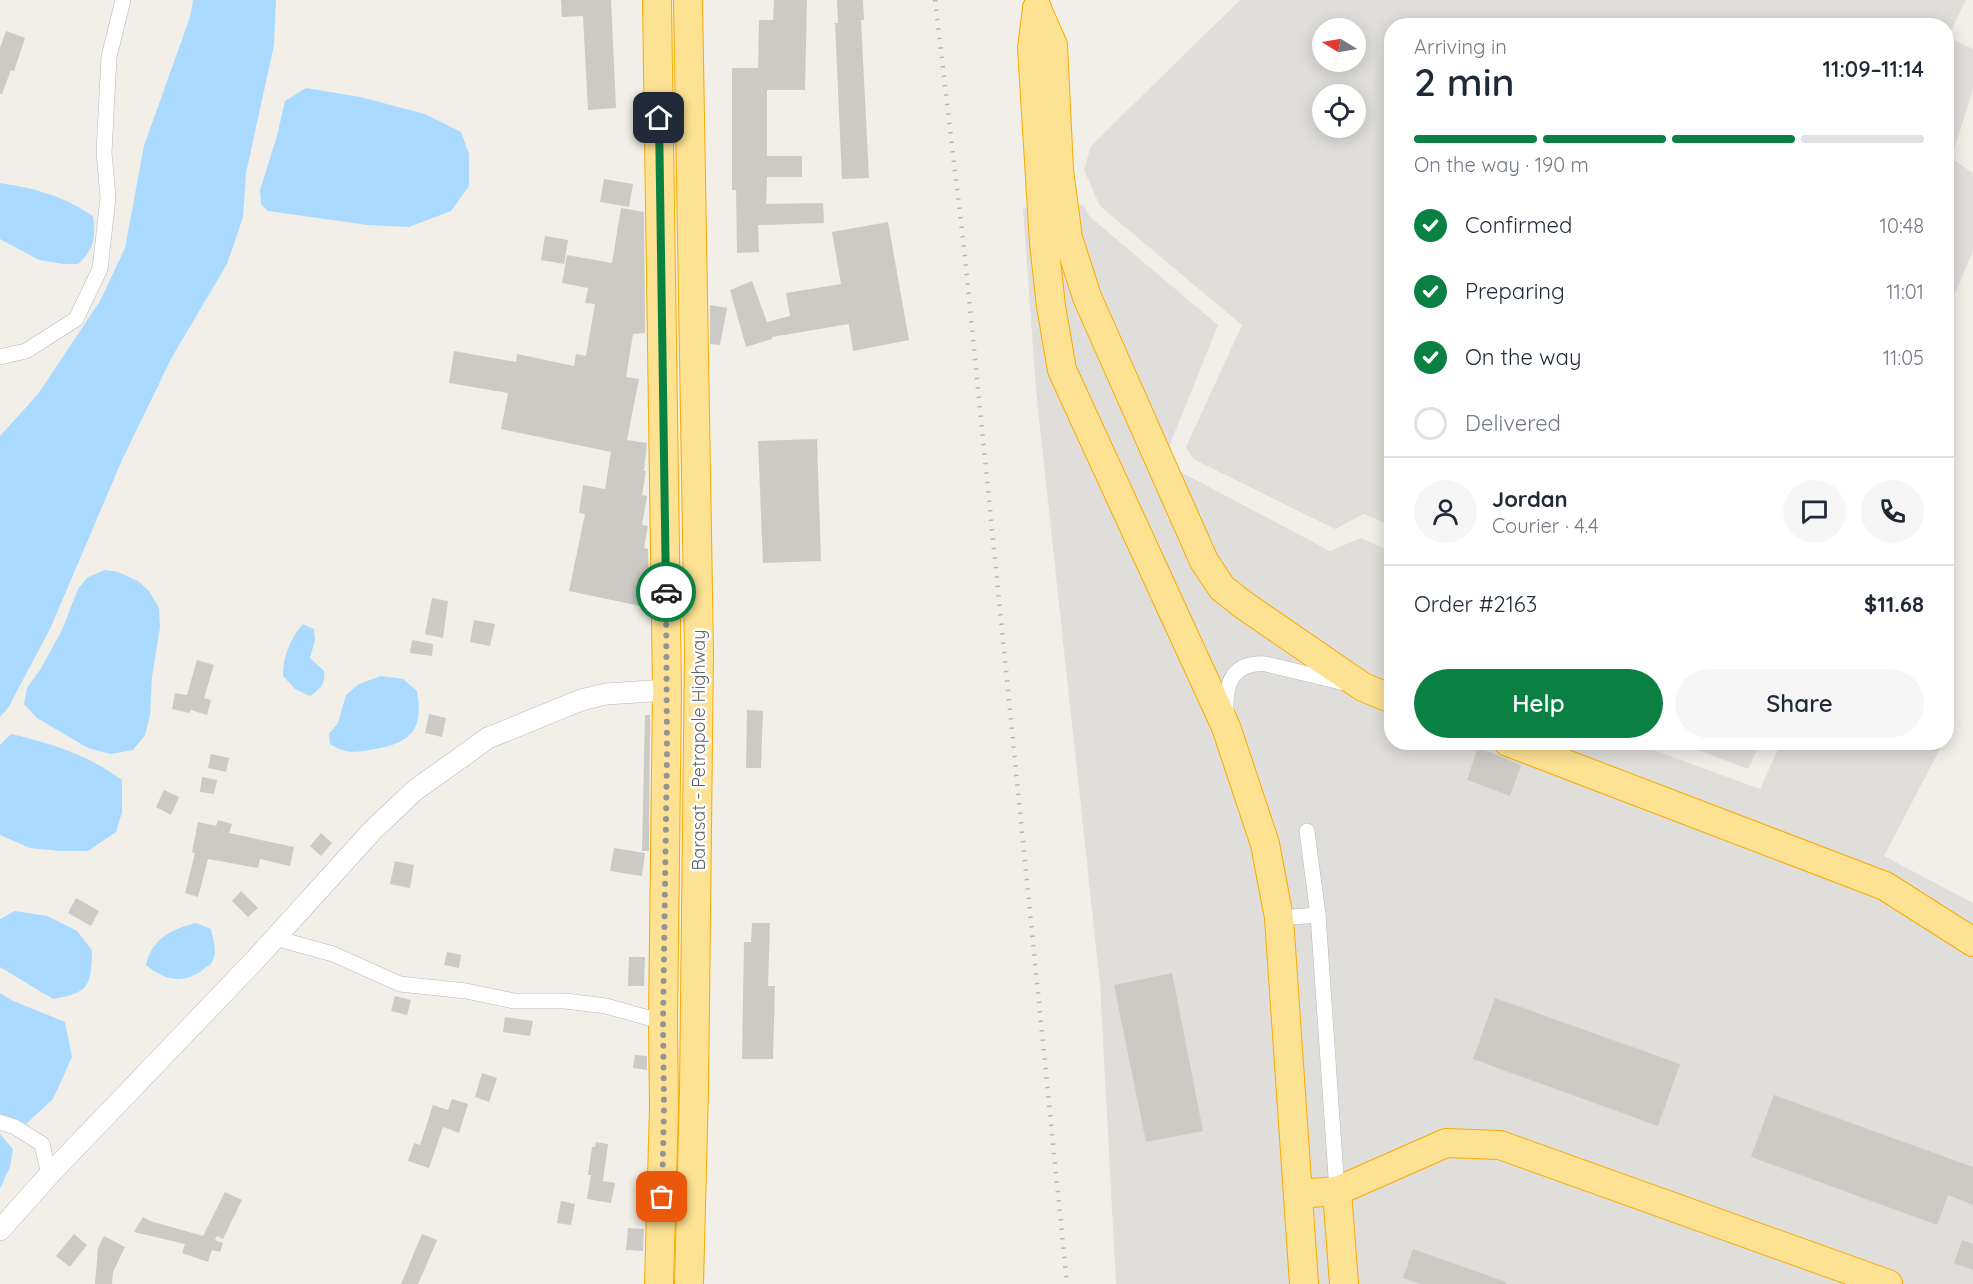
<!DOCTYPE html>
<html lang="en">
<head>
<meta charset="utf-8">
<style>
  :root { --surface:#fff; --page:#f6f6f7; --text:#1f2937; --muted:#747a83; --line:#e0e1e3; --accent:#0b8043 }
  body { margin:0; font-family:Quicksand,sans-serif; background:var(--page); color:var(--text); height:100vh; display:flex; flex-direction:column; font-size:22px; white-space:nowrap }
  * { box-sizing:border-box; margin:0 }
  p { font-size:20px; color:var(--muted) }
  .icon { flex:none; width:33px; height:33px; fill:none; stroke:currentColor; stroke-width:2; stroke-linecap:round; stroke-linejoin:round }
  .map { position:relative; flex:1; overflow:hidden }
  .drawer { position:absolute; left:1384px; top:18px; width:570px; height:732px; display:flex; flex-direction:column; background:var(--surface); border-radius:24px; box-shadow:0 3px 15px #0003 }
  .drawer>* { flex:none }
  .needle { width:39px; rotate:281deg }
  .buttons { position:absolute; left:1312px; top:18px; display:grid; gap:12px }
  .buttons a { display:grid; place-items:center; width:54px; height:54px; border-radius:50%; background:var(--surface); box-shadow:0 3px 15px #0003; font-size:30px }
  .pin { position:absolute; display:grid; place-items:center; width:51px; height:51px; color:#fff; margin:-26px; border-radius:12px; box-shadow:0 3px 9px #0006 }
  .courier { position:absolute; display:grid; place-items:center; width:60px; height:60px; margin:-30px; border:4px solid #0b8043; border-radius:50%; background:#fff; color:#222; box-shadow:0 2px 8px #0007 }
  .head em { font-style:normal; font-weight:600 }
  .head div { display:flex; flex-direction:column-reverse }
  .head { display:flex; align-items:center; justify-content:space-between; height:102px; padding:0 30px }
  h1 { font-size:39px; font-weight:600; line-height:45px }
  .bar { display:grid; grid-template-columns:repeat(4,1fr); gap:9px 6px; align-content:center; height:72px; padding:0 30px }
  .bar i { height:8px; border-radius:4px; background:var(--line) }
  .bar .selected { background:var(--accent) }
  .bar p { grid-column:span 4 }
  .line { display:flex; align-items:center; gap:15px; padding:0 30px; border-top:2px solid var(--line) }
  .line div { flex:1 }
  .round { display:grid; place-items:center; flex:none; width:63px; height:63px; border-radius:32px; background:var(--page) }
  ol { padding:0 30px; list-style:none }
  li { display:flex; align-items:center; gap:18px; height:66px }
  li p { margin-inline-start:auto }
  li .icon { padding:6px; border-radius:50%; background:var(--accent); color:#fff; stroke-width:4 }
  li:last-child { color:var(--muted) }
  li i { width:33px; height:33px; border:3px solid var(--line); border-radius:50% }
  .cta { display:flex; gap:12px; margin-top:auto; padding:12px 30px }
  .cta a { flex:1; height:69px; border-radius:36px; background:var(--accent); color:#fff; font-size:24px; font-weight:600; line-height:69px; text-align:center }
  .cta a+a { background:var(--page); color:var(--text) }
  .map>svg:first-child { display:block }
  .industrial { fill:#e0deda; fill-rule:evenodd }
  .water { fill:#aadaff }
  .building { fill:#cccac5 }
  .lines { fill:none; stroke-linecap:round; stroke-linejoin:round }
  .street-casing { stroke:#b5b8bc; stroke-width:16 }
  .secondary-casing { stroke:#b6babf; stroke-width:22 }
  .highway-casing { stroke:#f9ab00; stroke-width:30 }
  .street { stroke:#fff; stroke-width:15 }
  .secondary { stroke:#fff; stroke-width:21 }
  .highway { stroke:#fde293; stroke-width:28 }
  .rail { stroke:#b6b7b8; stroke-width:4.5; stroke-dasharray:1.5 8; stroke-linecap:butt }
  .done { stroke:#929495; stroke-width:6; stroke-dasharray:0 10.8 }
  .route { stroke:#0b8043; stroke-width:8 }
  .labels { text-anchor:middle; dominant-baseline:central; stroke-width:5; stroke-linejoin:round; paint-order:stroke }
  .street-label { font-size:18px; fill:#5f6368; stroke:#fff }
</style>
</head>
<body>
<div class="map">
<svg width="1973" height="1284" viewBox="0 0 1973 1284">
  <rect width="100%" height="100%" fill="#f1efe8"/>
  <g class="industrial">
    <path d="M1240 0H1966L1948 37 1973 49V90L1951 158 1973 173V251L1947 312V26H1392V526L1364 514 1335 529 1193 459 1186 447 1242 325 1100 206 1084 170 1091 146ZM1356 28V62H1323V28ZM1356 94V128H1323V94Z"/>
    <path d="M1083 205 1090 217 1218 325 1168 449 1177 470 1330 551 1361 538 1392 552V742L1634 743 1760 789 1781 743H1943L1884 856 1973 903V1284H1116L1100 984 1036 390 1023 208Z"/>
    <path d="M1680 743 1760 742V743L1748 769Z"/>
  </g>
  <g class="water">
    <path d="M193 0H276L274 45 246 173 243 217 227 264 172 357 122 460 50 629 8 708 0 717V436L38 394 100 301 125 248 144 146 190 17Z"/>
    <path d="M306 88 360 97 425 114 461 132 469 154V186L451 211 409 227 368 225 268 211 261 204 260 190 277 136 285 101Z"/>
    <path d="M0 183C37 189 61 195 93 216 96 238 94 249 78 264H63L39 260 0 239Z"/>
    <path d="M105 570 118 572 138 581 149 591 159 608 160 627 152 677 150 715 145 735 133 750 111 754 88 748 37 718 24 704 27 688 40 670 62 630 78 589 88 577Z"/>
    <path d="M303 624 314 629 315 640 310 658 324 671C326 684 320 689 310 696L295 689 283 676C283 656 290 639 303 624Z"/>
    <path d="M381 676 403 679 417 691C424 728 412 743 375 749 356 752 347 755 330 744L329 734 338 723 346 695 359 684Z"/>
    <path d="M11 734C52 744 87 754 122 780V812L116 832 88 851H60L30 848 0 835V745Z"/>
    <path d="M15 911 47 916 77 931 92 950C91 985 90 993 53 999L0 967V919Z"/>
    <path d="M196 923 211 929C213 939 218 952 212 962 211 965 207 966 205 968 185 985 165 981 146 965 152 939 171 929 196 923Z"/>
    <path d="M0 993 11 1000 65 1022 72 1057 53 1099 26 1124 0 1114Z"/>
    <path d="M0 1134 13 1149 10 1167 0 1189Z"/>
  </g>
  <g class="building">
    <path d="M561 0H611L616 108 588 110 583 16 562 17Z"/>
    <path d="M774 0H807L805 90H767V156H802V177H767L766 204 823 203 824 223 758 225 759 252 737 253 736 190H732V68H758L759 20H773Z"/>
    <path d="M837 0H863L864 20H861L869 178 842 179 835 23H838Z"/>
    <path d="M6 31 25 38 14 71 11 70 2 94H0V48Z"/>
    <path d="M604 179 633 184 629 207 600 202Z"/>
    <path d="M621 208 644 212 645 333 633 334 626 377 639 379 627 440 647 443 644 471H646L642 495 647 496 642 525 648 526 644 548 648 549 649 587 645 607 569 591 585 514 579 513 583 485 605 489 611 452 501 429 508 393 449 383 454 351 516 362 517 354 574 366 576 354 586 356 595 304 585 303 588 288 562 283 567 255 612 263Z"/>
    <path d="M888 222 909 340 853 351 849 324 772 337V339L746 347 730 290 752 281 767 322 790 316 786 293 841 284 832 232Z"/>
    <path d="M545 236 568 240 564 264 541 260Z"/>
    <path d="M710 305 727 308 720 345 710 344Z"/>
    <path d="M817 439 821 561 763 563 758 441Z"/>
    <path d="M432 598 448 601 443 638 425 634Z"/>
    <path d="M474 620 495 624 490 646 470 642Z"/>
    <path d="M412 640 433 644 432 656 410 653Z"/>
    <path d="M197 660 214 665 204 698 211 700 207 715 191 710 190 713 172 709 175 693 187 695Z"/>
    <path d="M747 710 763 711 761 768H746Z"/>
    <path d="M429 714 446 718 442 737 425 733Z"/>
    <path d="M645 715H650L649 851H642Z"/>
    <path d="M1478 747 1521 765 1510 796 1467 780Z"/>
    <path d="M211 754 229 758 226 772 208 768Z"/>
    <path d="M202 777 217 780 214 794 200 792Z"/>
    <path d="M164 790 179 797 171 815 156 807Z"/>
    <path d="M218 820 232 824 229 833 294 847 290 866 260 859 258 868 208 859 198 897 185 893 195 853 192 852 198 822 216 826Z"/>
    <path d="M321 833 332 843 321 856 310 846Z"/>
    <path d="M614 848 645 853 642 876 610 871Z"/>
    <path d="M395 861 414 865 410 888 390 884Z"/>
    <path d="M241 891 258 908 248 917 232 901Z"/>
    <path d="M76 898 99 911 91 926 68 913Z"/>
    <path d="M752 923H770L768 986H775L773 1059H742L744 942H751Z"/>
    <path d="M447 952 461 955 459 968 444 965Z"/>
    <path d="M629 957H645L644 986H628Z"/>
    <path d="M1172 973 1203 1131 1146 1142 1114 985Z"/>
    <path d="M395 996 411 1000 407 1015 391 1011Z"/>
    <path d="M1495 998 1680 1064 1658 1126 1473 1059Z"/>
    <path d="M505 1017 533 1021 530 1036 503 1032Z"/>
    <path d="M635 1055 647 1056V1070L633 1068Z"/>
    <path d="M482 1073 497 1078 489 1102 475 1097Z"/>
    <path d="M1774 1095 1973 1167V1205L1948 1195 1937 1225 1751 1157Z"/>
    <path d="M452 1099 468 1104 459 1133 443 1127 429 1168 408 1161 414 1143 420 1145 433 1105 448 1110Z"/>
    <path d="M596 1142 608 1144 603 1181 615 1183 611 1203 587 1199 591 1175H588L592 1147H595Z"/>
    <path d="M225 1192 242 1200 223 1239 217 1236 215 1240 223 1243 220 1252 212 1250 208 1262 182 1253 185 1244 134 1232 143 1217 150 1221 203 1236Z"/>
    <path d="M561 1201 575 1204 571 1225 557 1223Z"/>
    <path d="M628 1228 644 1229 643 1251 626 1250Z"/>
    <path d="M74 1234 87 1245 70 1267 56 1256Z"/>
    <path d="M422 1234 437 1240 429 1259 418 1284H401Z"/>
    <path d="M104 1236 125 1247 113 1272 112 1284H95L98 1248Z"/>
    <path d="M1962 1240 1973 1244V1270L1954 1263Z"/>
    <path d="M1413 1249 1506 1282V1284H1421L1403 1278Z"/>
  </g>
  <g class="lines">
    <g class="street-casing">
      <g id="street">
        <path d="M0 357 26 351 76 319 100 269 108 198 104 152 109 57 123 0"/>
        <path d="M1226 712C1225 682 1233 662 1266 664L1345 683"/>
        <path d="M1307 831 1318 915 1337 1191"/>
        <path d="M1279 918 1318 915"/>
        <path d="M275 938 333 954 400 984 466 991 514 1001H565L606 1006 663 1022"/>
        <path d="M0 1122 15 1127 42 1144 49 1175"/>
      </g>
    </g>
    <g class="secondary-casing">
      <path id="secondary" d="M0 1230 49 1175 255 960 373 830 414 791 488 738 581 700 606 694 667 690"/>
    </g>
    <g class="highway-casing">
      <g id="highway">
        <path d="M657 0 667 690 663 1022 664 1107 659 1284"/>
        <path d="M688 0 699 652 694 1090 689 1284"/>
        <path d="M1037 8 1032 48 1044 243 1051 306 1062 370 1226 727 1265 844 1279 918 1304 1284"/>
        <path d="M1037 9 1053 45 1059 170 1068 238 1087 297 1204 561 1222 588 1245 606 1363 687 1392 699"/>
        <path d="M1508 742 1885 886 1973 942"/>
        <path d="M1337 1191 1344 1284"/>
        <path d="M1298 1194 1337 1191 1446 1143 1500 1145 1888 1284"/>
      </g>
    </g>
    <use href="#street" class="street"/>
    <use href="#secondary" class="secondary"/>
    <use href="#highway" class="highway"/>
    <path class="rail" d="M935 0 964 248 1067 1284"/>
  </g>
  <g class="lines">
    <path class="done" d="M662 1197 664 1107 663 1022 667 752 666 592"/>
    <path class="route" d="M659 118 666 592"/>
  </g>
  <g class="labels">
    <g class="street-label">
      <text transform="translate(698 750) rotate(-90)">Barasat - Petrapole Highway</text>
    </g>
  </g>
</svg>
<div class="buttons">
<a><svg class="needle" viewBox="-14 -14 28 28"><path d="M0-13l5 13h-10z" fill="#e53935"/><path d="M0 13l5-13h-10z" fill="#747a83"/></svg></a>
<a><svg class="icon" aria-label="locate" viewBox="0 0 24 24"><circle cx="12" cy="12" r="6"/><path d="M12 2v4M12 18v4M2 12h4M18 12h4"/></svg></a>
</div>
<div class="pin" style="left:662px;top:1197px;background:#ea580c"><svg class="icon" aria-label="bag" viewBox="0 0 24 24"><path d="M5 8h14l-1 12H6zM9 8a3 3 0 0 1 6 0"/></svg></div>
<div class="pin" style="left:659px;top:118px;background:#1f2937"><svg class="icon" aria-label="home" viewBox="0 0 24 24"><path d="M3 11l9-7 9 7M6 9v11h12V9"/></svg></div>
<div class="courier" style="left:666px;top:592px"><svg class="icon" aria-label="car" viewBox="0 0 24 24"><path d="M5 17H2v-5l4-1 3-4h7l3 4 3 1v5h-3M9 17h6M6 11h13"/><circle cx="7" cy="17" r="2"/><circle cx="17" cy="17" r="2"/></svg></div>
<section class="drawer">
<div class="head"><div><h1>2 min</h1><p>Arriving in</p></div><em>11:09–11:14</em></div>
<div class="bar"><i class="selected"></i><i class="selected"></i><i class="selected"></i><i></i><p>On the way · 190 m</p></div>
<ol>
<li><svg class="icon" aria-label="check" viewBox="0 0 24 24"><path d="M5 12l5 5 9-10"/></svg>Confirmed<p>10:48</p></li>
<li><svg class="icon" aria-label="check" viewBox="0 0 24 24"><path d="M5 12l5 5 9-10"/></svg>Preparing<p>11:01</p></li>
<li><svg class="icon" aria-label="check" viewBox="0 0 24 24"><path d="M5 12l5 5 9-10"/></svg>On the way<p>11:05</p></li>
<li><i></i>Delivered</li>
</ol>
<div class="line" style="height:108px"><a class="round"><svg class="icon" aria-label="person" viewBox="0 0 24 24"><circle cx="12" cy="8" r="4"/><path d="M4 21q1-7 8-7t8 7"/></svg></a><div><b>Jordan</b><p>Courier · 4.4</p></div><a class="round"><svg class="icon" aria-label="chat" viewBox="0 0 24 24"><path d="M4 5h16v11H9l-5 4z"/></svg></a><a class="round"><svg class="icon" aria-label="phone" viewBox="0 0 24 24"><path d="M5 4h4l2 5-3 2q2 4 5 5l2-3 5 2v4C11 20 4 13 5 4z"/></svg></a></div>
<div class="line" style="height:78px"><div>Order #2163</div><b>$11.68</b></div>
<div class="cta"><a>Help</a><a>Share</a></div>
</section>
</div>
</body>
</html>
